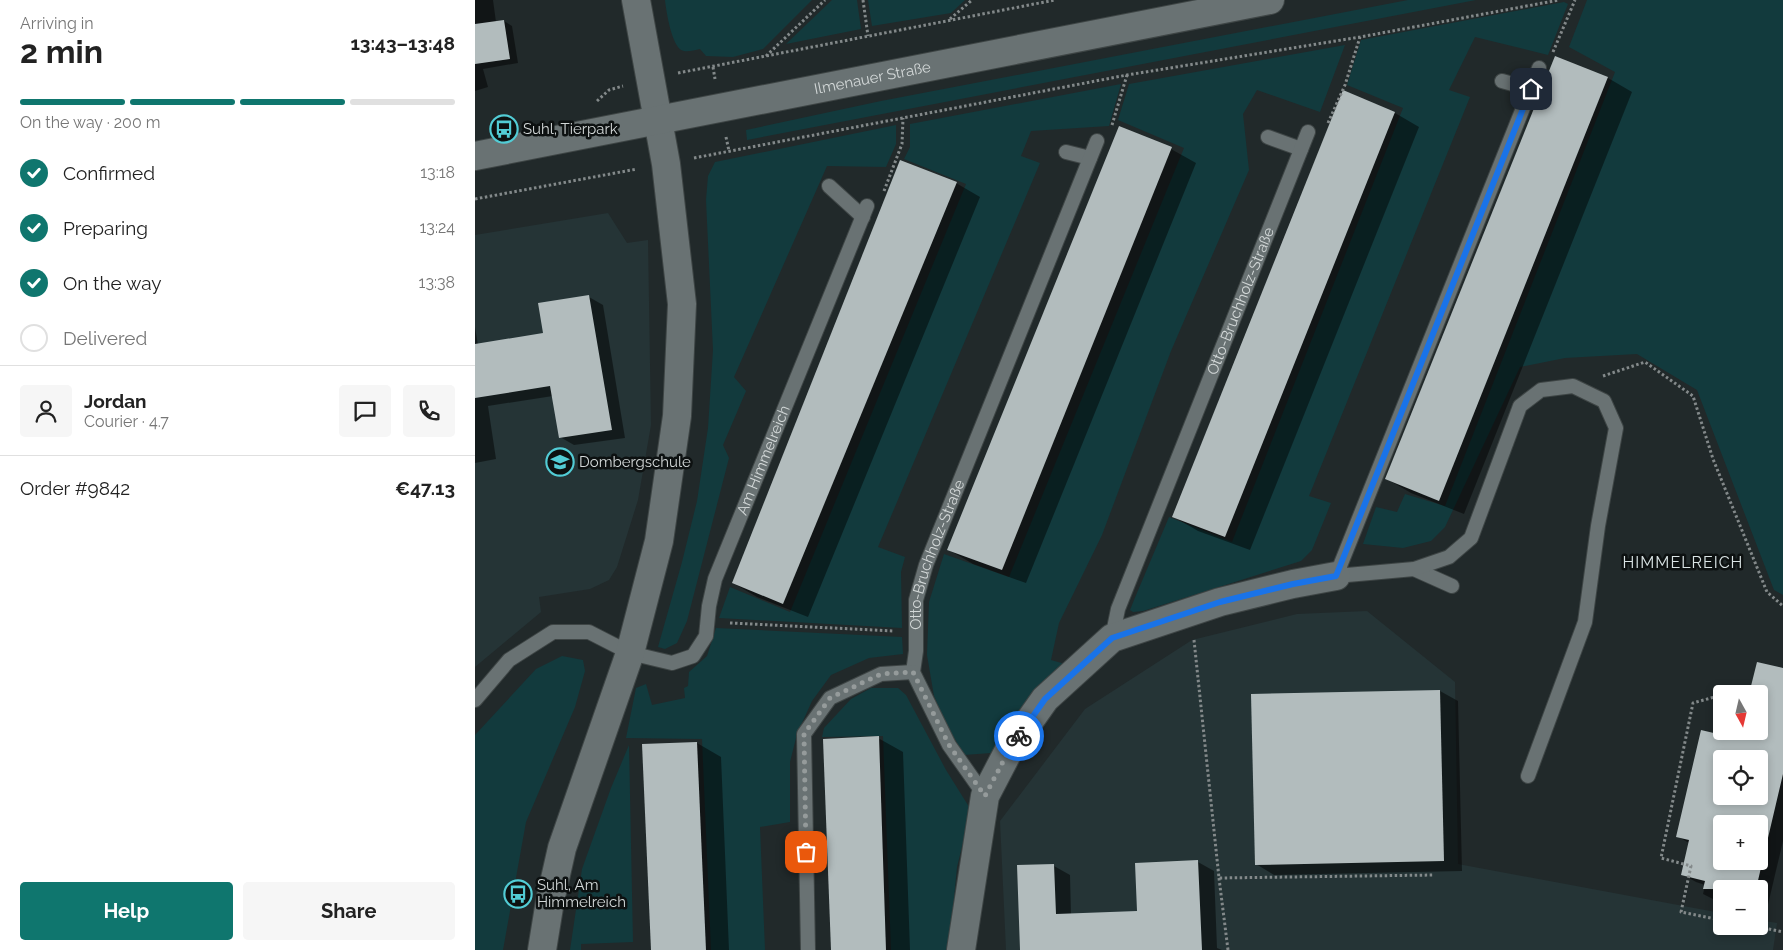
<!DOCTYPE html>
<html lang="en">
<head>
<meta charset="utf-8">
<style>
  :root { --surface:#fff; --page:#f6f6f6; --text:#222; --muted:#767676; --line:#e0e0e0; --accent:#0f766e }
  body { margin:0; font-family:Raleway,sans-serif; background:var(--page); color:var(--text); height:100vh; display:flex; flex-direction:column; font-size:19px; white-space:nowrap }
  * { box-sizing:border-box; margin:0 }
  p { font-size:16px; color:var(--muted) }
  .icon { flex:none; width:28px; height:28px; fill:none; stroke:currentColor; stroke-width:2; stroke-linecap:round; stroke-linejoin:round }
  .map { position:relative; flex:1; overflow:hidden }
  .drawer { display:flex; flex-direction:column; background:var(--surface); width:475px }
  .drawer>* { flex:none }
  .needle { width:32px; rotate:172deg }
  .tools { position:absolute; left:1238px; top:685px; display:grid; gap:10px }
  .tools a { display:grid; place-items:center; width:55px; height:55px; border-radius:5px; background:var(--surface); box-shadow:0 2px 8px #0003; font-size:25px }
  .pin { position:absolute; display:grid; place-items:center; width:42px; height:42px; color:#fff; margin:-21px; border-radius:10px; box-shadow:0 2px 8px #0006 }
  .courier { position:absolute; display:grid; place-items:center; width:50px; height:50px; margin:-25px; border:4px solid #1a73e8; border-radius:50%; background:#fff; color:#222; box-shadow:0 1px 6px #0007 }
  .head em { font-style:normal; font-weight:700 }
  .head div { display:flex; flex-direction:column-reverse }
  .head { display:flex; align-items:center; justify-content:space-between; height:85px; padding:0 20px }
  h1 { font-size:32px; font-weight:700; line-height:38px }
  .bar { display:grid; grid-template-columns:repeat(4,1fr); gap:8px 5px; align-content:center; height:60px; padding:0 20px }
  .bar i { height:6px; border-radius:4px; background:var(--line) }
  .bar .active { background:var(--accent) }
  .bar p { grid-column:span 4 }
  .line { display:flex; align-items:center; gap:12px; padding:0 20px; border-top:1px solid var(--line) }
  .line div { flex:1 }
  .round { display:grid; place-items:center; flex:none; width:52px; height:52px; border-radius:5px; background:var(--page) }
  ol { padding:0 20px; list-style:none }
  li { display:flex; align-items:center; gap:15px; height:55px }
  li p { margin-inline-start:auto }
  li .icon { padding:5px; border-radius:50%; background:var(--accent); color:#fff; stroke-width:4 }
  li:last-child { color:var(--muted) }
  li i { width:28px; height:28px; border:2px solid var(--line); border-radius:50% }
  .action { display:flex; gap:10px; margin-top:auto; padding:10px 20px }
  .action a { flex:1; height:58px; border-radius:5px; background:var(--accent); color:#fff; font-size:20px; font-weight:700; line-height:58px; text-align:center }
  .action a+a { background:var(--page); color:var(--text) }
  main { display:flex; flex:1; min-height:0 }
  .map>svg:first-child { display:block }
  .built { fill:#253436 }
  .green { fill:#123a3d }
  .shadow { fill:#0007; fill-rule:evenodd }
  .building { fill:#b2bcbd; fill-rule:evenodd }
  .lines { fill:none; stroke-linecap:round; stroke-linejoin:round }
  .lane-casing { stroke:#3e4545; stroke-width:16 }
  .street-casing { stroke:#3e4545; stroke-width:30 }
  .secondary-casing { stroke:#3e4545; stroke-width:30 }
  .path { stroke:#83898a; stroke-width:3; stroke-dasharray:2.5 2.5; stroke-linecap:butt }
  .lane { stroke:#697273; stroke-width:14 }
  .street { stroke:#697273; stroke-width:28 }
  .secondary { stroke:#697273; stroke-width:28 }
  .done { stroke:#959b9b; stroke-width:5; stroke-dasharray:0 9 }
  .route { stroke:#1a73e8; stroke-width:6 }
  .labels { text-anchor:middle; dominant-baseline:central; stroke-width:5; stroke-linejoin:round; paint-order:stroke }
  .street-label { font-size:15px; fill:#d3d8d8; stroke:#0d1111 }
  .poi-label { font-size:15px; fill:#d3d8d8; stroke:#0d1111; text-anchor:start }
  .neighbourhood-label { font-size:16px; letter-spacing:1px; fill:#dae4e5; stroke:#0d1111 }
</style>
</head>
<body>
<main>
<section class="drawer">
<div class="head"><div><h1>2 min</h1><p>Arriving in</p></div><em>13:43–13:48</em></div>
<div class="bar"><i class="active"></i><i class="active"></i><i class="active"></i><i></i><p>On the way · 200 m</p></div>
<ol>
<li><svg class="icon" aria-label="check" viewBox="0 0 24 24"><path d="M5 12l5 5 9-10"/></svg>Confirmed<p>13:18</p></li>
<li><svg class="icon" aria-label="check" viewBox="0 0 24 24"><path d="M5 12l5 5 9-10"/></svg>Preparing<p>13:24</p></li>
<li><svg class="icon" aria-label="check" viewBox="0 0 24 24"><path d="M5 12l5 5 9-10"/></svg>On the way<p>13:38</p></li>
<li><i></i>Delivered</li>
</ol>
<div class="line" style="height:90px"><a class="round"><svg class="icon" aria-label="person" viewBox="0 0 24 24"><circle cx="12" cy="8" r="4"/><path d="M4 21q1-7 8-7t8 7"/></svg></a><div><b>Jordan</b><p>Courier · 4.7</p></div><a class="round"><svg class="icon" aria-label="chat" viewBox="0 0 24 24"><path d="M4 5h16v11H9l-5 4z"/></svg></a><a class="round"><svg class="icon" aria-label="phone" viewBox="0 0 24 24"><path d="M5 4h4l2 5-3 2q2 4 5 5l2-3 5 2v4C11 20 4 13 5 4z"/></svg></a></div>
<div class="line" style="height:65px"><div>Order #9842</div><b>€47.13</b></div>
<div class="action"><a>Help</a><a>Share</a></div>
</section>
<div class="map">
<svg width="1308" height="950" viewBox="0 0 1308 950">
  <rect width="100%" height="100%" fill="#21292a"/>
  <g class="built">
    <path d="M133 213 152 243 173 240 176 425 163 500 142 567 134 580 115 589 64 597 66 612 0 667V235Z"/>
    <path d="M892 611 980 682 983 864 1246 913V926H1284V920L1302 923 1298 950H531L525 821 610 709 717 640 822 614Z"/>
  </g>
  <g class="green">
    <path d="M190 0H337L288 49 258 57 231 56 225 49C220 50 213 52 209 51 197 50 191 10 190 0Z"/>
    <path d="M357 0H382L386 29 311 44Z"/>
    <path d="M393 0H490L476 13 397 26Z"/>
    <path d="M933 0H1001L272 140 271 130 406 101Z"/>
    <path d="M1112 0H1308V595L1299 590 1222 390 1162 354 1090 358 1045 367 970 527 956 541 928 548 888 544 901 507 922 512 930 494 970 506 1140 72 1094 47Z"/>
    <path d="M1089 2 1093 4 1073 55 1000 37 974 90 995 97 834 496 856 503 837 550 826 561 668 611 658 612 655 610 659 600 694 517 757 542 928 108 872 85 886 40Z"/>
    <path d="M870 45 845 112 782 90 768 114 774 170 696 351 627 535 584 623 576 660 590 664 527 737 516 753 489 755 471 724 459 696 452 655 454 602 469 554 534 577 709 148 643 120 654 84Z"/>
    <path d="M646 84 634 126 556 131 546 156 565 163 403 547 430 557 426 572 427 628 244 618 255 587 315 612 491 184 429 159 435 147V124Z"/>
    <path d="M421 125V144L411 167 352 166 259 377 271 391 248 445 254 458 212 621 202 643 190 649 183 647 207 562 222 501 233 428 238 350 231 200 233 176 240 162Z"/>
    <path d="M241 628 427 637 428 654 394 658 356 675 337 701 322 734 315 762V822L285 827 290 950H236L227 739 151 738 161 688 171 684 177 705 210 698 209 688 213 686 214 672 232 656Z"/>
    <path d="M87 656 108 660 110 671 100 707 51 822 28 950H0V735L61 669Z"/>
    <path d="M396 688H423L431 695 471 770 496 810 482 867 474 950H416L408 736 347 737 349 728 376 699Z"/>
    <path d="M154 745 158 942 106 944V950H95L107 869 136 788Z"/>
  </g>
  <g class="shadow">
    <path d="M0 0H18L21 22 29 21 37 26 43 63 8 69 13 87 0 91Z"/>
    <path d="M1081 58 1133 78 1157 92 989 514 936 493 912 479Z"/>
    <path d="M920 113 944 127 775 550 723 531 699 517Z"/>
    <path d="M696 149 721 163 551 583 498 564 474 550Z"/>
    <path d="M481 183 505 197 333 617 282 597 258 583Z"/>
    <path d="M114 297 128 305 150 438 99 445 85 437 78 396 13 406 21 459 0 463V327L3 345 69 334Z"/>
    <path d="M1308 669V841L1291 913 1284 912V889H1246V903L1228 894 1230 885 1221 882 1207 874 1214 843 1202 836 1227 732 1265 741 1284 731V694ZM1246 759H1284V796H1246ZM1246 824H1284V861H1246Z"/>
    <path d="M965 691 983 701 987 871 799 875 781 864Z"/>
    <path d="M403 738 428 752 435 950H356Z"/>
    <path d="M222 743 246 757 254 950H177Z"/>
    <path d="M723 862 739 871 742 948 747 950H546L579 866 595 875 596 915 663 912Z"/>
  </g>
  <g class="building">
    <path d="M29 20 35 59 0 64V24Z"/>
    <path d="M1080 56 1133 77 964 501 910 479Z"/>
    <path d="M868 90 920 112 750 537 697 517Z"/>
    <path d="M644 126 697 147 527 570 472 550Z"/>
    <path d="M425 160 482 182 308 604 257 583Z"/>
    <path d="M114 295 137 430 84 438 75 386 0 398V344L68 333 63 303Z"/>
    <path d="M1282 662 1308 668V774L1281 889H1228L1230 881 1206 875 1214 840 1201 837 1226 730 1264 739 1266 731H1284V694H1274ZM1246 759H1284V796H1246ZM1246 824H1284V861H1246Z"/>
    <path d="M965 690 969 861 780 865 776 694Z"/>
    <path d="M404 736 411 950H356L348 739Z"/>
    <path d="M222 742 231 950H176L167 744Z"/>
    <path d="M723 860 727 950H545L542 865 579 864 581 914 662 911 660 863Z"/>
  </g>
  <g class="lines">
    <g class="lane-casing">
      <g id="lane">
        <path d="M1027 81 1056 89"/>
        <path d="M793 137 826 149"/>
        <path d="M591 152 615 158"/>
        <path d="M354 186 388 217"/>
        <path d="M939 569 977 586"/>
        <path id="s1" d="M637 638 643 609 833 132"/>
        <path id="s2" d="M0 700 34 660 78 632H114L155 653 197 663 218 656 231 636 234 606 240 579 392 206"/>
        <path d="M1053 776 1110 622 1123 526 1141 428 1129 401 1098 386 1066 390 1045 406 996 538 974 557 939 569 861 576 1064 68"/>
        <path id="s3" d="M510 796 474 745 438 672 441 651V600L451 565 622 141"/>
        <path d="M333 950 329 734 355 698 406 674 438 672"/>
      </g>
    </g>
    <g class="street-casing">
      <g id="street">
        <path d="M67 950 75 901 87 848 155 653 184 541 202 416 207 304 191 164 161 0"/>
        <path d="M486 950 510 796 534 750 570 699 637 638 745 602 818 584 861 576"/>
      </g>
    </g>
    <g class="secondary-casing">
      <g id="secondary">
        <path id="s4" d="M0 156 795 0"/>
      </g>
    </g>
    <g class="path">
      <path d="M388 0 393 36"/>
      <path d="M475 19 497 0"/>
      <path d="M1078 52 1100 0"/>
      <path d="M291 56 350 0"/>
      <path d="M238 67 240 79"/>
      <path d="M203 73 580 0"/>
      <path d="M122 101 134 90 148 86"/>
      <path d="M853 123 870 85 885 37"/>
      <path d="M637 125 652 75"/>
      <path d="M251 137 254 151"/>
      <path d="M219 158 652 75 885 37 1084 0"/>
      <path d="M409 191 427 144 428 118"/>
      <path d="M0 199 162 169"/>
      <path d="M1128 376 1170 362 1218 396 1238 459 1292 592 1308 606"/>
      <path d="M255 623 419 631"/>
      <path d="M719 640 744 878 959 875"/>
      <path d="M1243 696 1218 703 1186 858 1216 866 1206 912 1246 920"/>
      <path d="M744 878 753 950"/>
      <path d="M1279 926 1308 932"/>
    </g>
    <use href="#lane" class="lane"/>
    <use href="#street" class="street"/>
    <use href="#secondary" class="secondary"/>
  </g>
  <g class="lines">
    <path class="done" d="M331 852 329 734 355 698 406 674 438 672 474 745 510 796 534 750 544 736"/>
    <path class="route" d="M544 736 570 699 637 638 745 602 818 584 861 576 1056 89"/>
  </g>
  <defs>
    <g id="bus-ring" transform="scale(1.4375)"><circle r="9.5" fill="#0d1111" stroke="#52ccd5" stroke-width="1.5"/><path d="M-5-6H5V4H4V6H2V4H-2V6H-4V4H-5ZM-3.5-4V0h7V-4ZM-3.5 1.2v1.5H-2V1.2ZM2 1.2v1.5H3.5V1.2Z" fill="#52ccd5"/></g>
    <g id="school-ring" transform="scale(1.4375)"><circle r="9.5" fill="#0d1111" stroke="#52ccd5" stroke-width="1.5"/><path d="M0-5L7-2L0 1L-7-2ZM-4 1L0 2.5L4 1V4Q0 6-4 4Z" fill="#52ccd5"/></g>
  </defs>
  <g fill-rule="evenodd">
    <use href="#bus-ring" x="29" y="129"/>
    <use href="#school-ring" x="85" y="462"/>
    <use href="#bus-ring" x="43" y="894"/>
  </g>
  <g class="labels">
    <g class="street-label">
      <text stroke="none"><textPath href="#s4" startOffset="405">Ilmenauer Straße</textPath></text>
      <text stroke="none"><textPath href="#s1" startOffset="361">Otto-Bruchholz-Straße</textPath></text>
      <text stroke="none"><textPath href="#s2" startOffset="462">Am Himmelreich</textPath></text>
      <text stroke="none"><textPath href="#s3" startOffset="265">Otto-Bruchholz-Straße</textPath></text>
    </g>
    <g class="poi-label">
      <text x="48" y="129">Suhl, Tierpark</text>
      <text x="104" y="462">Dombergschule</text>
      <text x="62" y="885">Suhl, Am<tspan x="62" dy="17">Himmelreich</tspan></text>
    </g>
    <g class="neighbourhood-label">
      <text x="1208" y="562">HIMMELREICH</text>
    </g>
  </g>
</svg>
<div class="tools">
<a><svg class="needle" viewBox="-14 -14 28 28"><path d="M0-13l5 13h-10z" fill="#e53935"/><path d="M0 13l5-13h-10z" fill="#767676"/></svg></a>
<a><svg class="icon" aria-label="locate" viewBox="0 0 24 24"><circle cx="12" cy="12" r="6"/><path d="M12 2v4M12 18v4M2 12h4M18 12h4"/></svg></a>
<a>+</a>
<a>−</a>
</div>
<div class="pin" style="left:331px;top:852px;background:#ea580c"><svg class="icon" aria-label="bag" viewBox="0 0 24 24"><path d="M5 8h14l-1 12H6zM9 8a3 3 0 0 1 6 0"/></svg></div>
<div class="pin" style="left:1056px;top:89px;background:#1f2937"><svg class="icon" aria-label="home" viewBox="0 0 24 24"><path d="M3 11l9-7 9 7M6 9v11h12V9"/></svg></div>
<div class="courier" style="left:544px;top:736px"><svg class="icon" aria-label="bike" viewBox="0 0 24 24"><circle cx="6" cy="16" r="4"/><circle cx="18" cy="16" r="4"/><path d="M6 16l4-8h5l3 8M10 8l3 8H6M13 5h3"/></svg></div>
</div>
</main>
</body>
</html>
